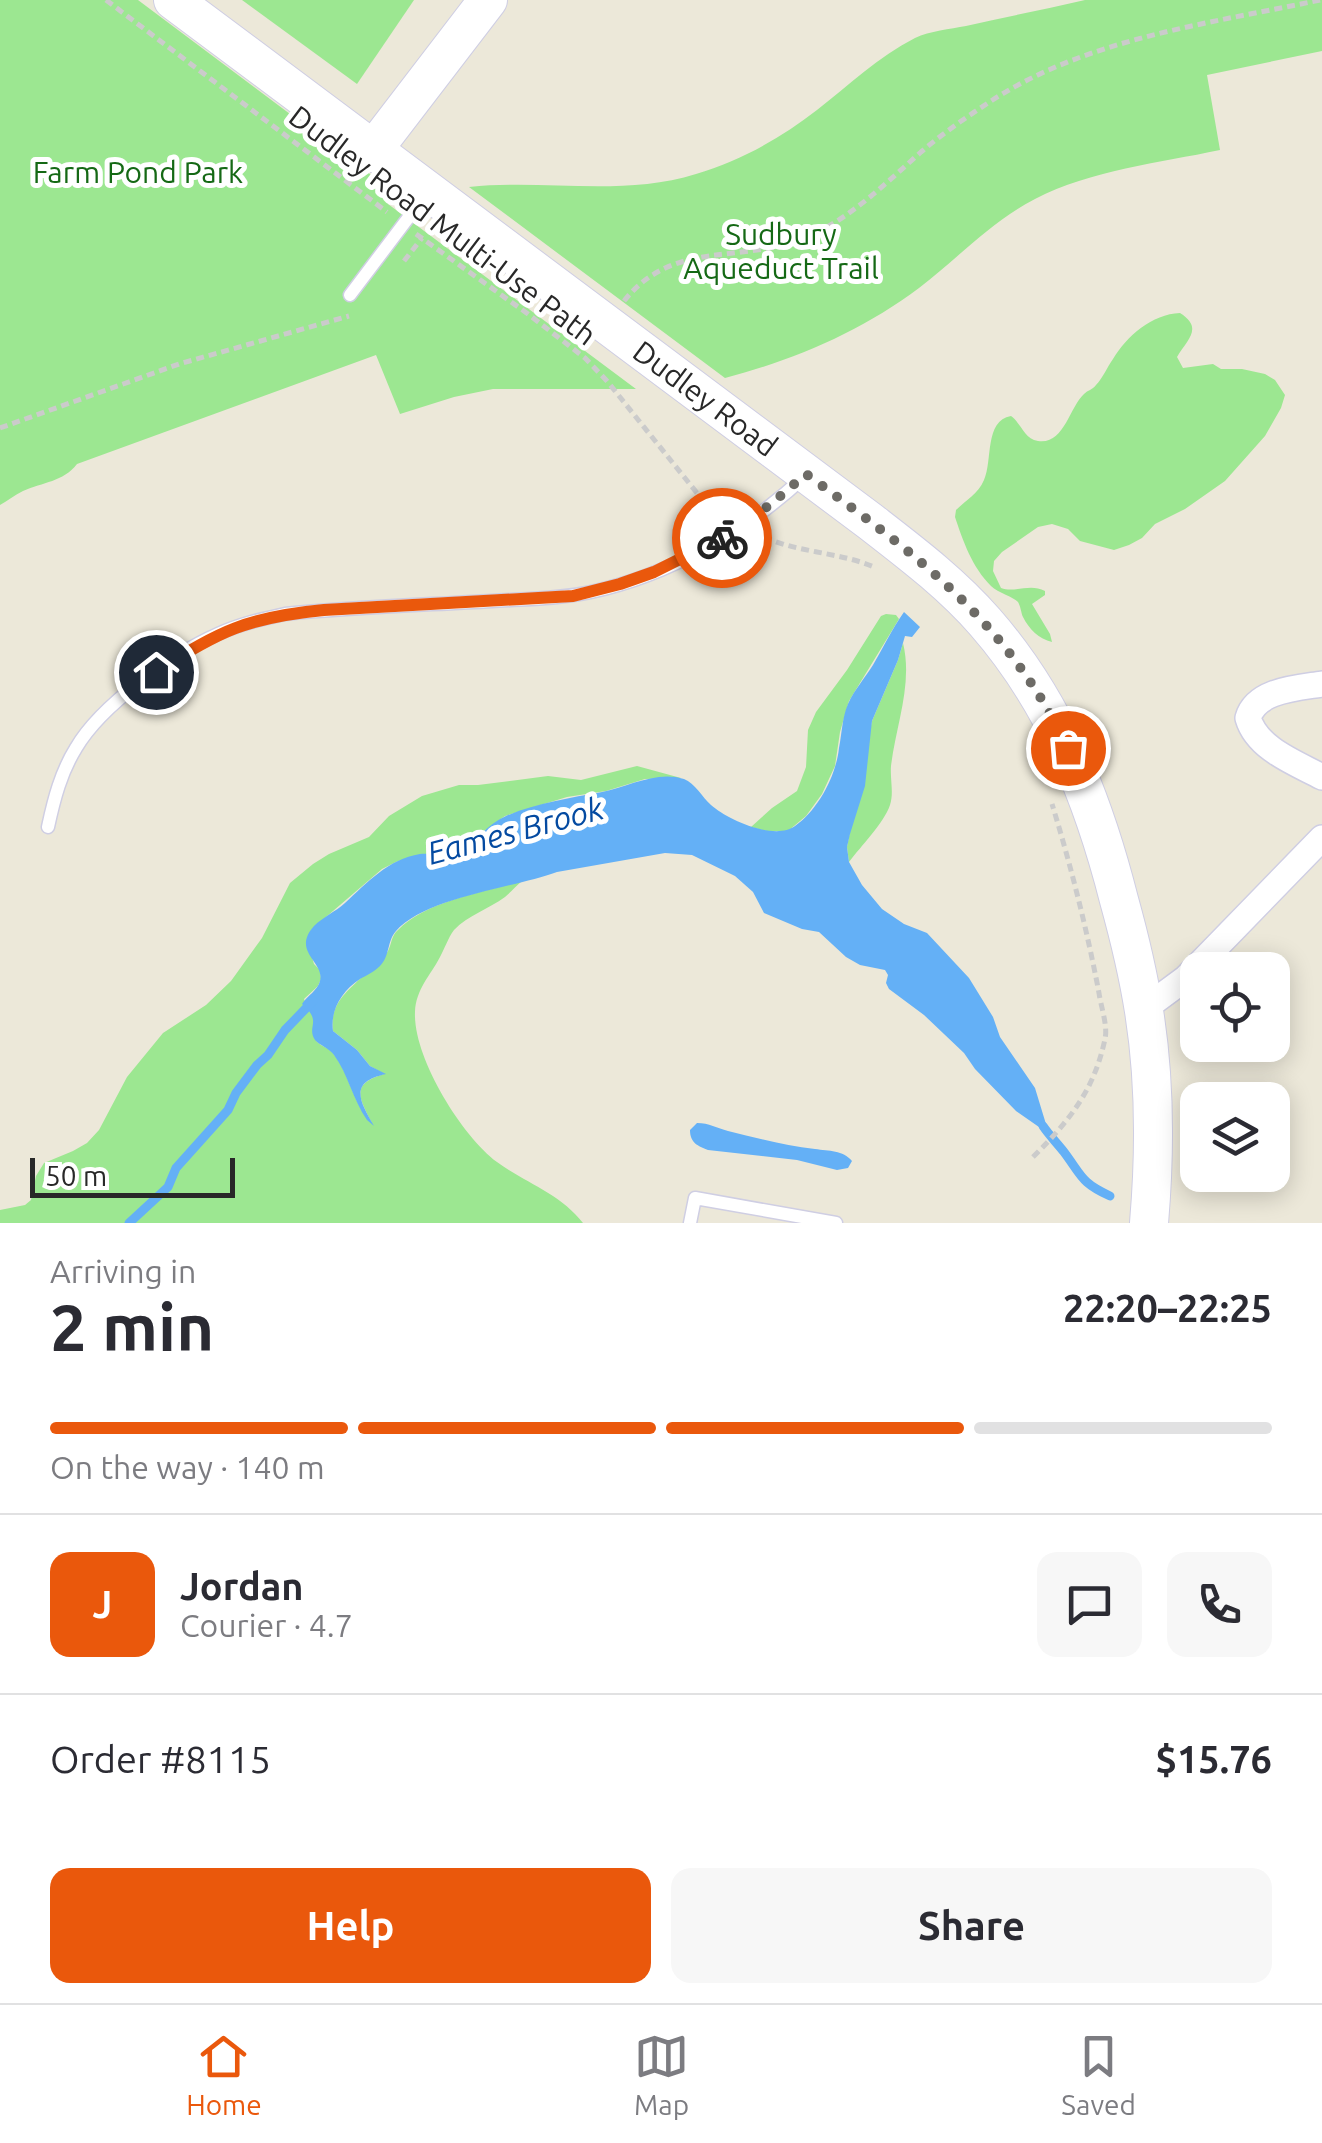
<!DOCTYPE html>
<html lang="en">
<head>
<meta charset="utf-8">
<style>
  :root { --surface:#fff; --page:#f7f7f7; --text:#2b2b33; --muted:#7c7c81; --line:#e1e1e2; --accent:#ea580c }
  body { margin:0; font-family:Ubuntu,sans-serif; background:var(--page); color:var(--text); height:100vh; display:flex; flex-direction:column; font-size:38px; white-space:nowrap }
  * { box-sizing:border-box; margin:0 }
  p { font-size:32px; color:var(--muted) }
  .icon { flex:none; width:55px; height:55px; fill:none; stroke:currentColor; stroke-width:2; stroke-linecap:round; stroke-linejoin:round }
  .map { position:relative; height:1223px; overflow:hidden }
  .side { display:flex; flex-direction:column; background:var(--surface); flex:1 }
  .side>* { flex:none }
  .controls { position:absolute; left:1180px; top:952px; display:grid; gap:20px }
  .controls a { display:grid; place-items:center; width:110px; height:110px; border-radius:20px; background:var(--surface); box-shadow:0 5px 25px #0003; font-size:50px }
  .scale { position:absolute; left:30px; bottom:25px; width:205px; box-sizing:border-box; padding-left:10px; border:5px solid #282828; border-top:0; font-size:28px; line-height:35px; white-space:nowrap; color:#282828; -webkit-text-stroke:8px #fff; paint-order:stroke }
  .pin { position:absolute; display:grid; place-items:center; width:85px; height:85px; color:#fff; margin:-42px; border:5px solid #fff; border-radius:50%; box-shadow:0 2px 10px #0007 }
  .courier { position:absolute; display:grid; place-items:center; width:100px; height:100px; margin:-50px; border:8px solid #ea580c; border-radius:50%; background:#fff; color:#222; box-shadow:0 2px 12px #0007 }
  .head em { font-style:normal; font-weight:700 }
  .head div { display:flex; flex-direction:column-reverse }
  .head { display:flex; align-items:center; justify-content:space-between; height:170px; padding:0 50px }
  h1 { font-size:65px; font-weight:700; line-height:75px }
  .bar { display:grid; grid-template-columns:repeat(4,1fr); gap:15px 10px; align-content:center; height:120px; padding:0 50px }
  .bar i { height:12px; border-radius:8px; background:var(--line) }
  .bar .selected { background:var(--accent) }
  .bar p { grid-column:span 4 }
  .line { display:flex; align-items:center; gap:25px; padding:0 50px; border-top:2px solid var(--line) }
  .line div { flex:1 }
  .round { display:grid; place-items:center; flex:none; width:105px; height:105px; border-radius:20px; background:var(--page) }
  .primary-button { display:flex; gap:20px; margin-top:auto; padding:20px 50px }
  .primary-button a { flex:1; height:115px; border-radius:20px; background:var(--accent); color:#fff; font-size:40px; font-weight:700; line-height:115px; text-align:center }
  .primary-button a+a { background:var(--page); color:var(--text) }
  .tabs { display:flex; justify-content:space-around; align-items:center; height:140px; border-top:2px solid var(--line); background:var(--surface); font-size:28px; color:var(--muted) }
  .tabs a { display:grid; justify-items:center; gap:5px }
  .tabs .selected { color:var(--accent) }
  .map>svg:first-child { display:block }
  .green { fill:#9ce791 }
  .water { fill:#64b0f6 }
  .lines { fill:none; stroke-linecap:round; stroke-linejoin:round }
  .stream { stroke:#64b0f6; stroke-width:9 }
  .lane-casing { stroke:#cfcee3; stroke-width:15 }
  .street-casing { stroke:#cfcee3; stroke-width:28 }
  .secondary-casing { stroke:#cfcee3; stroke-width:40 }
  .path { stroke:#cbcbcb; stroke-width:5; stroke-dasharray:8 5; stroke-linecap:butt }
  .lane { stroke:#fff; stroke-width:12 }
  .street { stroke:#fff; stroke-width:25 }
  .secondary { stroke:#fff; stroke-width:38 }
  .done { stroke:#6d6b66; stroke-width:10; stroke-dasharray:0 18 }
  .route { stroke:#ea580c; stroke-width:12 }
  .labels { text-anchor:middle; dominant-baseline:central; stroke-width:10; stroke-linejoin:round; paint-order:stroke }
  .park-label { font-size:30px; fill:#156915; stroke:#fff }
  .street-label { font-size:30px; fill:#282828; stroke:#fff }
  .water-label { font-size:32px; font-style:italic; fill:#044aa1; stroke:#fff }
</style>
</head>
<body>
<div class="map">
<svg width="1322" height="1223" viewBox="0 0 1322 1223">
  <rect width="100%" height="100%" fill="#ece8d9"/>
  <g class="green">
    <path d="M0 0H138L402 198 388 204 636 389H493L454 397 400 414 376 355 77 464C63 482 43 482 23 491 15 495 7 501 0 505Z"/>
    <path d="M242 0H414L357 84Z"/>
    <path d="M1085 0H1322V51L1207 75 1220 150C1159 163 1091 170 1035 199 991 222 958 258 919 288 862 331 794 360 725 378L469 187C545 179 622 197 696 174 740 161 781 138 817 110 849 85 878 57 915 38 930 31 950 29 966 26 1006 17 1046 9 1085 0Z"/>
    <path d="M1180 313C1204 328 1187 340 1177 357L1183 368 1213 364 1221 369H1242L1265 374 1275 380 1285 395 1281 408 1265 436 1225 481 1185 509 1155 524 1142 538 1129 545 1114 550 1080 541 1068 529 1052 524 1038 527 1002 552 994 561 993 571 1001 588C1015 593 1030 583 1045 591V595L1032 604 1050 634 1052 642C1039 639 1029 629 1023 617 1021 613 1021 607 1018 602 1014 597 998 593 991 586 972 567 963 541 955 517L956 510C966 500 978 494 984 480 993 460 984 421 1011 416 1022 424 1024 439 1038 441 1064 445 1069 408 1084 394 1088 390 1092 390 1096 385 1103 378 1107 367 1113 359 1127 336 1152 314 1180 313Z"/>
    <path d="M886 614 896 615 899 619 849 701 840 732 835 766 822 794 806 816 788 831H766L751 827 772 808 797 791 806 767 808 730 816 712 847 670 881 616Z"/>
    <path d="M903 643C913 684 896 725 891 766 890 779 894 793 890 805 884 823 861 846 849 862L847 847 872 721 898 660Z"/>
    <path d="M637 766 681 778 645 779 606 791 567 797 505 816 481 833 458 852 447 856 433 854 398 861 382 869 312 929 307 940 314 964 320 970 321 979 318 986 304 999C307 1008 314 1011 315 1020 315 1025 312 1032 314 1036 316 1045 326 1046 332 1052 350 1073 352 1103 372 1123 358 1096 351 1084 384 1074L370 1066 357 1050 333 1031C329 1003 348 991 366 973 373 967 384 959 388 951 392 943 391 936 398 930 426 901 484 892 522 881 516 886 511 892 505 897 489 909 468 915 454 930 448 938 445 948 440 957 430 976 416 989 415 1012 413 1057 461 1135 497 1162 526 1183 561 1194 583 1223H0V1210L25 1205 31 1200 36 1176 44 1163 73 1151 87 1143 99 1130 127 1077 163 1033 206 1005 231 981 262 938 290 883 313 864 329 854 369 837 389 816 422 796 459 785H478L548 776 581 780Z"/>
  </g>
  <g class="water">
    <path d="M904 612 920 627 912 637 905 636 898 660 872 721 865 786 850 834 847 847 849 862 862 885 882 909 904 924 927 933 969 978 993 1017 1000 1037 1035 1088 1049 1134 1016 1111 975 1069 964 1053 924 1015 889 989 886 983 888 975 885 970 860 965 846 957 819 932 802 929 764 913 753 892 735 876 692 855 665 853 557 872C514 888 426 897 396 931 387 941 390 956 380 966 374 972 367 975 360 979 342 991 330 1010 333 1031L357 1050 370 1066 386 1074C349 1082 359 1100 374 1126L367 1120C353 1100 348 1074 334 1055 329 1048 319 1045 315 1040 306 1026 323 1022 302 1004 307 996 318 990 320 981 325 962 291 952 314 926 323 917 335 912 345 903 367 883 388 859 420 854 432 852 446 859 457 853 475 843 487 824 506 816 536 803 570 798 602 792 627 787 657 770 684 779 695 783 702 797 711 805 728 820 775 841 795 826 818 810 836 776 839 748 842 733 842 718 848 704 854 690 865 678 873 665 883 648 892 629 904 612Z"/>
    <path d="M697 1123C709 1123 717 1128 728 1131 757 1138 786 1146 815 1149 829 1151 843 1150 852 1161L848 1168 837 1170 797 1160 708 1150C698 1146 690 1143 690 1130Z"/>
  </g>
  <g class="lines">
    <g class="stream">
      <path d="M1043 1126C1049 1135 1057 1143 1064 1152 1082 1176 1081 1183 1110 1196"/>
      <path d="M129 1223 168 1187 176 1168 228 1110 236 1093 257 1065 268 1055 285 1030 313 1001"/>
    </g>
    <g class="lane-casing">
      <g id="lane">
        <path d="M350 295 427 193"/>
        <path d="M48 827C54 799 61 772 76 748 101 705 173 654 218 634 240 624 262 619 285 614 353 607 423 605 492 601 525 599 558 599 591 592 670 575 746 531 805 476"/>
        <path d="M690 1223 695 1198 836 1223"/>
      </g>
    </g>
    <g class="street-casing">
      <g id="street">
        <path d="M1322 684C1297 688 1256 690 1248 718 1257 749 1296 763 1322 777"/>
        <path d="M1144 1009 1186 978 1322 838"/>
      </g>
    </g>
    <g class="secondary-casing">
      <g id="secondary">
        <path id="s1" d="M173 0 871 522C911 553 952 584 985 622 1055 702 1093 798 1119 900 1129 936 1138 973 1144 1011 1155 1080 1155 1153 1149 1223"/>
        <path d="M373 150 488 0"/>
      </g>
    </g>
    <g class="path">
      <path d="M106 0 387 212"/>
      <path d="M416 234 528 314 585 358 607 381 697 493 721 517"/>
      <path d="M404 261 422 238"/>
      <path d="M624 301C673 239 741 264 805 238 850 219 885 184 921 152 942 134 965 118 988 103 1086 38 1208 24 1320 0"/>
      <path d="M0 428 179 364 349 316"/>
      <path d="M764 537C799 553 839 552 874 567"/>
      <path d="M1033 1157C1069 1121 1094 1091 1105 1039 1108 1026 1101 1007 1099 993 1087 930 1071 866 1052 804"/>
    </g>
    <use href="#lane" class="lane"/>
    <use href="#street" class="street"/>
    <use href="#secondary" class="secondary"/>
  </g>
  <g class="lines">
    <path class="done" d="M722 538 771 504 806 474C917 555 1007 621 1068 748"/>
    <path class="route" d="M156 672C218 631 249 617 324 610L573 596 620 584 654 572 722 538"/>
  </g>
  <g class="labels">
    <g class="park-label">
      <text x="138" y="172">Farm Pond Park</text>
      <text x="781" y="234">Sudbury<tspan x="781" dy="34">Aqueduct Trail</tspan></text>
    </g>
    <g class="street-label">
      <text transform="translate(443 225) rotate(37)">Dudley Road Multi-Use Path</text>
      <text stroke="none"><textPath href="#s1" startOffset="665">Dudley Road</textPath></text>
    </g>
    <g class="water-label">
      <text transform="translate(515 830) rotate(-15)">Eames Brook</text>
    </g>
  </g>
</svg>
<div class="controls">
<a><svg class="icon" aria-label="locate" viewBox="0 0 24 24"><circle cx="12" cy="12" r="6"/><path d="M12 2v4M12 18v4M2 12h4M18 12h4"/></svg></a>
<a><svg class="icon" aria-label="layers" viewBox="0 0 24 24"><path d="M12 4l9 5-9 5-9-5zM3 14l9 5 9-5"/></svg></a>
</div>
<div class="scale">50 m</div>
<div class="pin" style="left:1068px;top:748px;background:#ea580c"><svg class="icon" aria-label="bag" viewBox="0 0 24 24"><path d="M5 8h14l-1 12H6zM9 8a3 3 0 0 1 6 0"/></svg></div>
<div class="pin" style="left:156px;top:672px;background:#1f2937"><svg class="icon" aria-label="home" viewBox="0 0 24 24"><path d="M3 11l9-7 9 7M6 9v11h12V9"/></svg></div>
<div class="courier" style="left:722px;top:538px"><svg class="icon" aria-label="bike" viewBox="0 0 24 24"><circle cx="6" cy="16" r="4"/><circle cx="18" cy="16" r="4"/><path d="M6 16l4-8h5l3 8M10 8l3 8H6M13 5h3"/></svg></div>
</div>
<section class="side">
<div class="head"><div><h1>2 min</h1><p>Arriving in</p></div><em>22:20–22:25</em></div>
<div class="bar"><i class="selected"></i><i class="selected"></i><i class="selected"></i><i></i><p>On the way · 140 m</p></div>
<div class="line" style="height:180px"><b class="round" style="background:var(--accent);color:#fff">J</b><div><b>Jordan</b><p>Courier · 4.7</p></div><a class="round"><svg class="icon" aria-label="chat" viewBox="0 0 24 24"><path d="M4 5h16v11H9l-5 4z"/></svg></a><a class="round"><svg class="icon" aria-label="phone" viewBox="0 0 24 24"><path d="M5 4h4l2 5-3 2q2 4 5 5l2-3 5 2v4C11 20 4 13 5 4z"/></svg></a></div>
<div class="line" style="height:130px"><div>Order #8115</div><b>$15.76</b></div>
<div class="primary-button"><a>Help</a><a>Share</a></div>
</section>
<nav class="tabs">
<a class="selected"><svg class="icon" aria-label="home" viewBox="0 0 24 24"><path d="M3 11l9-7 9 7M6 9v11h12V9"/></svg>Home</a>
<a><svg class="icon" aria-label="map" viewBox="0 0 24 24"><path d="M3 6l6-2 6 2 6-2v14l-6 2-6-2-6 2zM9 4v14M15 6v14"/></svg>Map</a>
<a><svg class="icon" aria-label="saved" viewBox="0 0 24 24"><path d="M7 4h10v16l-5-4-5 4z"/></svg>Saved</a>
</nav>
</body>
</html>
